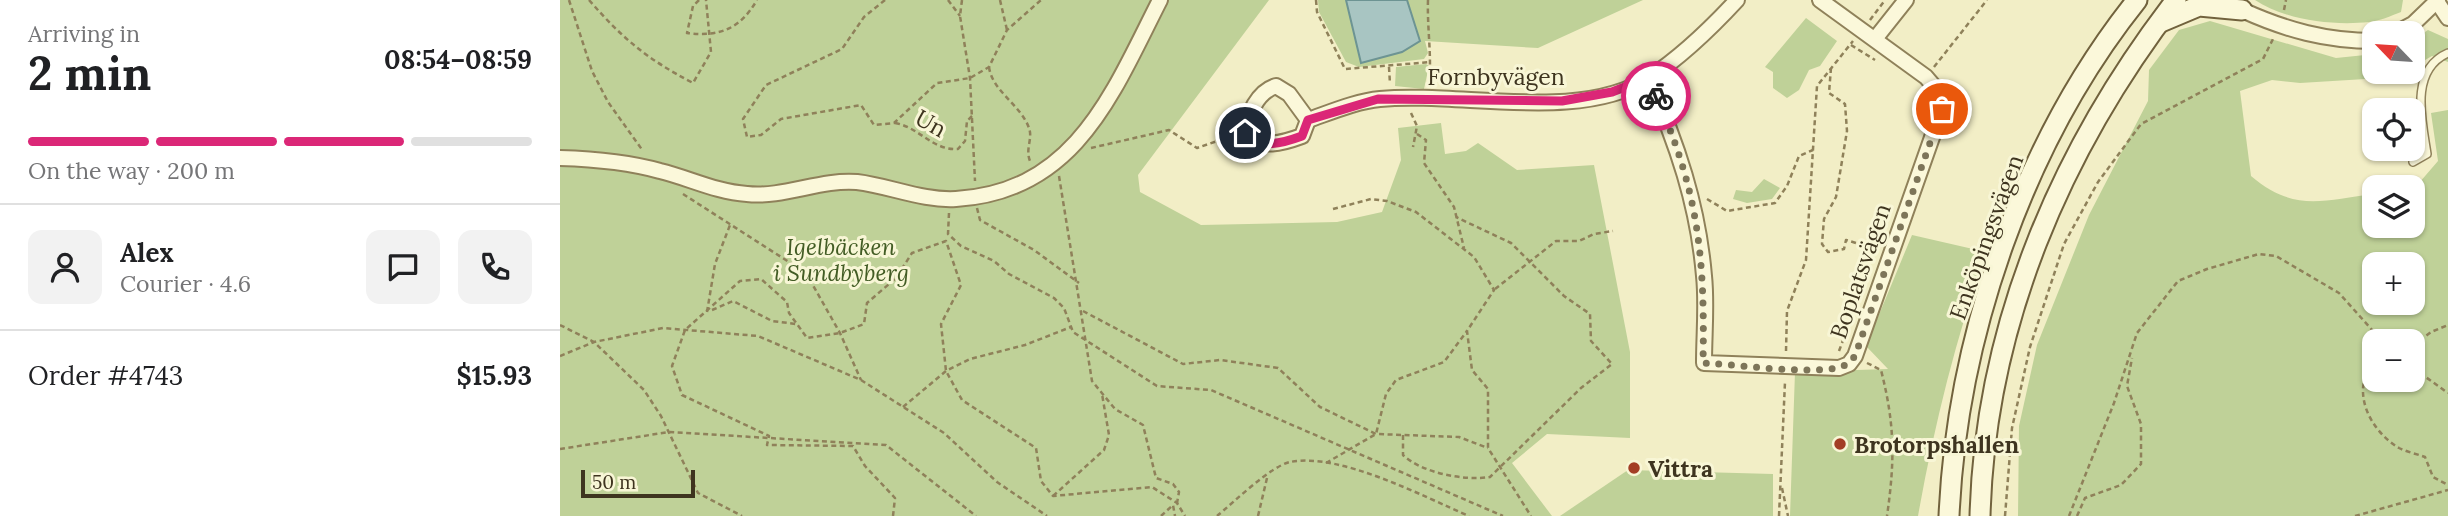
<!DOCTYPE html>
<html lang="en">
<head>
<meta charset="utf-8">
<style>
  :root { --surface:#fff; --page:#f2f2f2; --text:#202124; --muted:#757577; --line:#e0e0e0; --accent:#db2777 }
  body { margin:0; font-family:Lora,serif; background:var(--page); color:var(--text); height:100vh; display:flex; flex-direction:column; font-size:26px; white-space:nowrap }
  * { box-sizing:border-box; margin:0 }
  p { font-size:23px; color:var(--muted) }
  .icon { flex:none; width:38px; height:38px; fill:none; stroke:currentColor; stroke-width:2; stroke-linecap:round; stroke-linejoin:round }
  .map { position:relative; flex:1; overflow:hidden }
  .sheet { display:flex; flex-direction:column; background:var(--surface); width:560px }
  .sheet>* { flex:none }
  .needle { width:46px; rotate:295deg }
  .controls { position:absolute; left:1802px; top:21px; display:grid; gap:14px }
  .controls a { display:grid; place-items:center; width:63px; height:63px; border-radius:14px; background:var(--surface); box-shadow:0 2px 5px #0004; font-size:35px }
  .scale { position:absolute; left:21px; bottom:18px; width:114px; box-sizing:border-box; padding-left:7px; border:4px solid #3e341f; border-top:0; font-size:19px; line-height:24px; white-space:nowrap; color:#3e341f; -webkit-text-stroke:5px #f8f6d6; paint-order:stroke }
  .pin { position:absolute; display:grid; place-items:center; width:60px; height:60px; color:#fff; margin:-30px; border:4px solid #fff; border-radius:50%; box-shadow:0 2px 7px #0007 }
  .courier { position:absolute; display:grid; place-items:center; width:70px; height:70px; margin:-35px; border:5px solid #db2777; border-radius:50%; background:#fff; color:#222; box-shadow:0 2px 9px #0007 }
  .overview em { font-style:normal; font-weight:700 }
  .overview div { display:flex; flex-direction:column-reverse }
  .overview { display:flex; align-items:center; justify-content:space-between; height:119px; padding:0 28px }
  h1 { font-size:46px; font-weight:700; line-height:52px }
  .bar { display:grid; grid-template-columns:repeat(4,1fr); gap:10px 7px; align-content:center; height:84px; padding:0 28px }
  .bar i { height:9px; border-radius:5px; background:var(--line) }
  .bar .active { background:var(--accent) }
  .bar p { grid-column:span 4 }
  .line { display:flex; align-items:center; gap:18px; padding:0 28px; border-top:2px solid var(--line) }
  .line div { flex:1 }
  .round { display:grid; place-items:center; flex:none; width:74px; height:74px; border-radius:14px; background:var(--page) }
  main { display:flex; flex:1; min-height:0 }
  .map>svg:first-child { display:block }
  .green { fill:#bfd198; fill-rule:evenodd }
  .water { fill:#a8c5c2; stroke:#6d9493; stroke-width:2 }
  .lines { fill:none; stroke-linecap:round; stroke-linejoin:round }
  .service-casing { stroke:#8f815a; stroke-width:10 }
  .minor-casing { stroke:#8f815a; stroke-width:18 }
  .secondary-casing { stroke:#71623d; stroke-width:23 }
  .path { stroke:#8f815a; stroke-width:2.5; stroke-dasharray:5 3.5; stroke-linecap:butt }
  .service { stroke:#fbf8da; stroke-width:7 }
  .minor { stroke:#fbf8da; stroke-width:14 }
  .secondary { stroke:#fbf8da; stroke-width:19 }
  .done { stroke:#7d7559; stroke-width:7; stroke-dasharray:0 12.6 }
  .route { stroke:#db2777; stroke-width:9 }
  .poi-dot { fill:#a33e25; stroke:#f8f6d6; stroke-width:2.5 }
  .labels { text-anchor:middle; dominant-baseline:central; stroke-width:6; stroke-linejoin:round; paint-order:stroke }
  .street-label { font-size:23px; fill:#3e341f; stroke:#f8f6d6 }
  .park-label { font-size:23px; font-style:italic; fill:#425c24; stroke:#f8f6d6 }
  .poi-label { font-size:23px; font-weight:bold; fill:#3e341f; stroke:#f8f6d6; text-anchor:start }
</style>
</head>
<body>
<main>
<section class="sheet">
<div class="overview"><div><h1>2 min</h1><p>Arriving in</p></div><em>08:54–08:59</em></div>
<div class="bar"><i class="active"></i><i class="active"></i><i class="active"></i><i></i><p>On the way · 200 m</p></div>
<div class="line" style="height:126px"><a class="round"><svg class="icon" aria-label="person" viewBox="0 0 24 24"><circle cx="12" cy="8" r="4"/><path d="M4 21q1-7 8-7t8 7"/></svg></a><div><b>Alex</b><p>Courier · 4.6</p></div><a class="round"><svg class="icon" aria-label="chat" viewBox="0 0 24 24"><path d="M4 5h16v11H9l-5 4z"/></svg></a><a class="round"><svg class="icon" aria-label="phone" viewBox="0 0 24 24"><path d="M5 4h4l2 5-3 2q2 4 5 5l2-3 5 2v4C11 20 4 13 5 4z"/></svg></a></div>
<div class="line" style="height:91px"><div>Order #4743</div><b>$15.93</b></div>
</section>
<div class="map">
<svg width="1888" height="516" viewBox="0 0 1888 516">
  <rect width="100%" height="100%" fill="#f2eec6"/>
  <g class="green">
    <path d="M0 0H709L578 175 580 192 641 225 777 222 822 212 841 160 838 128 881 123 885 154 906 151 918 143 957 170 1034 165 1070 352V438L987 434 952 463 992 516H0Z"/>
    <path d="M758 0H786L789 9 860 41 847 0H1083L978 48 865 41 868 53 864 59 799 67 786 62 759 12Z"/>
    <path d="M1695 0H1843L1841 12C1831 16 1819 21 1809 22 1773 26 1725 20 1695 0Z"/>
    <path d="M1246 18 1277 41 1260 66 1249 70 1239 90 1227 98 1213 88V72L1205 67Z"/>
    <path d="M1650 21 1776 58 1815 54V72H1846L1838 77 1740 83 1712 80 1680 91 1691 176C1735 213 1762 200 1815 194V226H1853V190L1878 161 1871 113 1888 110V516H1458L1459 426 1477 345 1529 215 1588 101 1589 70 1619 30ZM1815 264H1853V303H1815ZM1815 341H1853V380H1815Z"/>
    <path d="M1868 30 1888 39V62L1872 56 1853 67V40Z"/>
    <path d="M866 64 869 66 864 89 835 86 836 67Z"/>
    <path d="M1204 179 1220 188 1212 199 1187 203 1173 199 1176 190 1192 192Z"/>
    <path d="M1352 235 1426 252C1396 338 1374 426 1358 516H1230L1235 372 1328 369 1306 346Z"/>
    <path d="M1068 470 1213 474V516H1000Z"/>
  </g>
  <path class="water" d="M786 0H847L860 41 842 52 801 63Z"/>
  <g class="lines">
    <g class="service-casing">
      <path id="service" d="M1853 162 1867 154C1862 121 1849 70 1888 53"/>
    </g>
    <g class="minor-casing">
      <g id="minor">
        <path d="M1876 0 1888 18"/>
        <path d="M1682 10C1726 30 1766 41 1815 41"/>
        <path d="M1836 33 1853 24 1878 0"/>
        <path d="M1315 39 1346 0"/>
        <path d="M1088 78C1117 143 1138 205 1144 276 1147 304 1144 334 1144 363L1279 368 1289 364 1295 356 1382 109 1378 91 1366 77 1260 0"/>
        <path d="M716 86 729 94 748 120 742 136C723 143 701 150 685 133 688 114 697 92 716 86Z"/>
        <path d="M748 120C771 112 797 101 820 99 900 91 1018 123 1089 78 1121 57 1152 27 1177 0"/>
        <path d="M0 158C33 159 68 162 100 171 129 178 156 192 187 194 224 198 260 179 297 182 330 186 363 201 396 199 516 192 553 92 600 0"/>
      </g>
    </g>
    <g class="secondary-casing">
      <g id="secondary">
        <path d="M1601 22 1639 6 1682 10"/>
        <path d="M1389 516C1397 336 1464 141 1577 0"/>
        <path d="M1420 516C1425 326 1501 149 1616 0"/>
      </g>
    </g>
    <g class="path">
      <path d="M9 0 32 71 48 102 83 151"/>
      <path d="M29 0C63 39 87 59 133 83L151 52 146 0"/>
      <path d="M139 0 133 6 127 33C160 37 180 29 197 0"/>
      <path d="M325 0 304 17 282 49 206 85 183 119 187 137 201 135 221 119 301 105 314 125 334 123 377 83 410 78 429 67 447 30 481 0"/>
      <path d="M388 0 400 16"/>
      <path d="M402 0 400 16 410 78 415 181"/>
      <path d="M440 0 447 30"/>
      <path d="M756 0 757 12 785 69 871 62"/>
      <path d="M868 0C867 28 872 56 869 84"/>
      <path d="M1724 10 1726 0"/>
      <path d="M1310 20 1325 0"/>
      <path d="M1291 45 1315 60"/>
      <path d="M429 67C432 91 461 105 469 128 473 139 465 149 470 161"/>
      <path d="M829 67 830 84"/>
      <path d="M1374 67 1427 0"/>
      <path d="M1271 68 1269 93 1285 104 1287 131 1276 197 1264 219 1262 244 1268 252 1284 249 1286 240 1316 249"/>
      <path d="M851 113 857 126 853 147"/>
      <path d="M335 123C359 127 373 151 398 149L405 141 407 121 412 116"/>
      <path d="M857 134 866 140 864 163 894 207 904 248"/>
      <path d="M531 148 609 130 637 148 672 136"/>
      <path d="M499 176 532 381 555 409 583 425 596 478 613 484 619 492 617 503"/>
      <path d="M123 194 246 273 280 333 301 380"/>
      <path d="M1147 199 1167 211 1215 203 1227 186 1239 156 1253 150"/>
      <path d="M417 208 420 220 474 250 519 283"/>
      <path d="M773 209 811 199 827 201 856 212 914 257 934 290 907 331 912 370 928 389V448L971 516"/>
      <path d="M389 213 388 234 401 246 434 261 449 274 494 298 504 308 513 332 597 386 651 390 943 516"/>
      <path d="M935 289 996 241H1019L1034 234 1053 231"/>
      <path d="M152 310 173 301 212 321 236 324"/>
      <path d="M523 311 623 364 660 360 718 368 760 407 816 434 899 437 928 448"/>
      <path d="M147 312 155 264 170 225"/>
      <path d="M0 325 34 342 84 390 101 416 138 493 182 516"/>
      <path d="M1853 346 1871 332 1888 325"/>
      <path d="M1226 351 1227 311 1246 260 1257 86 1293 41"/>
      <path d="M1279 351 1285 335"/>
      <path d="M0 356 34 342 103 328 198 336 301 380 384 433 437 482 487 516"/>
      <path d="M1815 361C1789 389 1809 430 1839 448 1847 452 1857 454 1865 457L1873 477 1888 485"/>
      <path d="M1307 363 1321 370C1335 425 1335 460 1327 516"/>
      <path d="M1853 368 1888 393"/>
      <path d="M343 407 386 371 410 359 465 345 511 327"/>
      <path d="M843 435V455C862 473 904 481 930 477L1021 388 1052 364 1031 341 1030 314 1004 296 951 243 896 217"/>
      <path d="M0 449 109 432 326 445 416 516"/>
      <path d="M766 463 816 434 826 394 836 380 884 362 907 331"/>
      <path d="M1222 488 1228 516"/>
      <path d="M493 496 544 450 549 435 542 394"/>
      <path d="M333 516 335 498 305 466 293 446 207 445 209 436 122 395 112 366 125 330 180 281 201 279 227 302 229 313 247 338 280 333 304 324 307 303 336 278 352 253 386 241 401 285 381 324 386 371 402 400 476 448 481 481 493 496 592 487 617 503 625 516"/>
      <path d="M601 516 613 505 615 516"/>
      <path d="M657 516C674 502 711 466 730 462 780 452 864 497 909 516"/>
      <path d="M698 516 707 478"/>
      <path d="M1219 516 1225 382"/>
      <path d="M1445 516 1452 428 1470 347 1504 244 1538 182 1581 124 1703 59 1713 39"/>
      <path d="M1509 516 1554 403 1577 333 1618 281 1647 269 1699 254 1716 256 1779 293 1822 341"/>
      <path d="M1517 516 1525 498 1561 485 1581 464V424L1567 386 1572 358"/>
      <path d="M1795 516 1888 490"/>
    </g>
    <use href="#service" class="service"/>
    <use href="#minor" class="minor"/>
    <use href="#secondary" class="secondary"/>
  </g>
  <g class="lines">
    <path class="done" d="M1096 96C1139 192 1145 259 1143 363 1186 365 1235 374 1277 368 1286 366 1290 362 1295 356L1382 109"/>
    <path class="route" d="M685 133C701 150 723 143 742 136L748 120 818 99 1002 101 1052 92 1088 78 1096 96"/>
  </g>
  <g class="poi-dot">
    <circle cx="1280" cy="444" r="7"/>
    <circle cx="1074" cy="468" r="7"/>
  </g>
  <g class="labels">
    <g class="street-label">
      <text x="936" y="76">Fornbyvägen</text>
      <text transform="translate(371 123) rotate(29)">Un</text>
      <text transform="translate(1426 237) rotate(-70)">Enköpingsvägen</text>
      <text transform="translate(1300 271) rotate(-71)">Boplatsvägen</text>
    </g>
    <g class="park-label">
      <text x="281" y="246">Igelbäcken<tspan x="281" dy="26">i Sundbyberg</tspan></text>
    </g>
    <g class="poi-label">
      <text x="1294" y="444">Brotorpshallen</text>
      <text x="1088" y="468">Vittra</text>
    </g>
  </g>
</svg>
<div class="controls">
<a><svg class="needle" viewBox="-14 -14 28 28"><path d="M0-13l5 13h-10z" fill="#e53935"/><path d="M0 13l5-13h-10z" fill="#757577"/></svg></a>
<a><svg class="icon" aria-label="locate" viewBox="0 0 24 24"><circle cx="12" cy="12" r="6"/><path d="M12 2v4M12 18v4M2 12h4M18 12h4"/></svg></a>
<a><svg class="icon" aria-label="layers" viewBox="0 0 24 24"><path d="M12 4l9 5-9 5-9-5zM3 14l9 5 9-5"/></svg></a>
<a>+</a>
<a>−</a>
</div>
<div class="scale">50 m</div>
<div class="pin" style="left:1382px;top:109px;background:#ea580c"><svg class="icon" aria-label="bag" viewBox="0 0 24 24"><path d="M5 8h14l-1 12H6zM9 8a3 3 0 0 1 6 0"/></svg></div>
<div class="pin" style="left:685px;top:133px;background:#1f2937"><svg class="icon" aria-label="home" viewBox="0 0 24 24"><path d="M3 11l9-7 9 7M6 9v11h12V9"/></svg></div>
<div class="courier" style="left:1096px;top:96px"><svg class="icon" aria-label="bike" viewBox="0 0 24 24"><circle cx="6" cy="16" r="4"/><circle cx="18" cy="16" r="4"/><path d="M6 16l4-8h5l3 8M10 8l3 8H6M13 5h3"/></svg></div>
</div>
</main>
</body>
</html>
